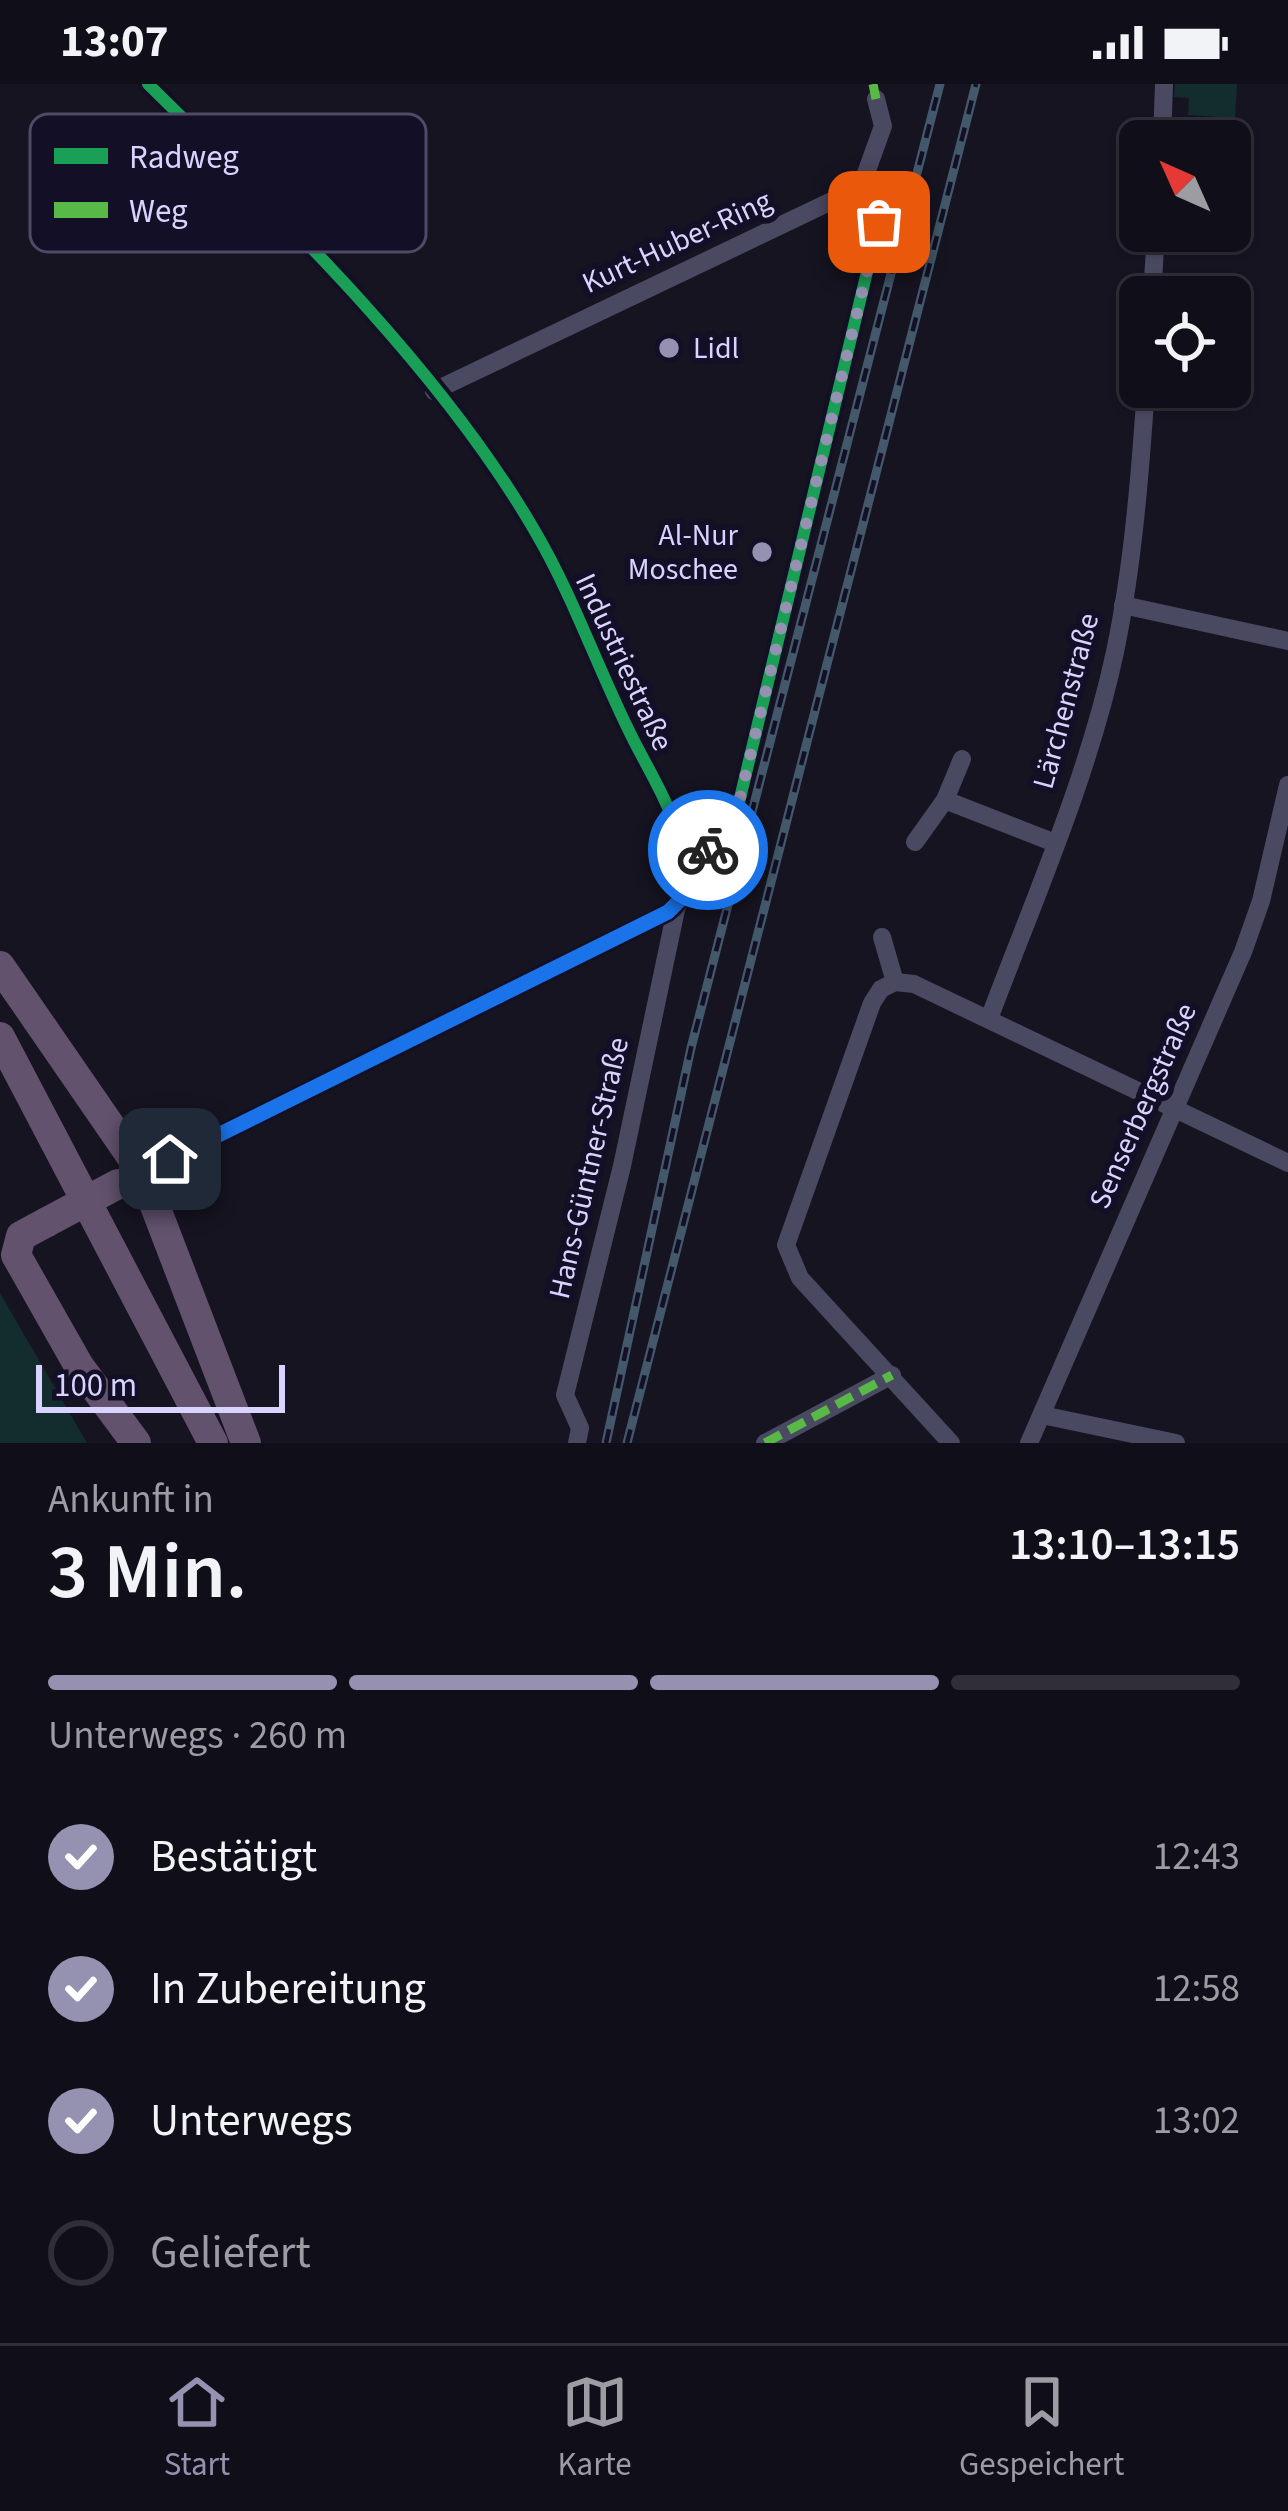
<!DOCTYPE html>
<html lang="de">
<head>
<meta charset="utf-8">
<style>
  :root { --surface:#100f19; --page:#1e1d26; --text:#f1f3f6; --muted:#9c9ca2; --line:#302f38; --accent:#9591b1 }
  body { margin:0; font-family:"Source Sans 3",sans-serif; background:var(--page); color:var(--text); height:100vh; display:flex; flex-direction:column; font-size:45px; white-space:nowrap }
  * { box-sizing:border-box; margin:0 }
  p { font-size:39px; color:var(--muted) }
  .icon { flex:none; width:66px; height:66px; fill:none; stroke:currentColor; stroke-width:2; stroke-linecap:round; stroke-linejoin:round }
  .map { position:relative; height:1359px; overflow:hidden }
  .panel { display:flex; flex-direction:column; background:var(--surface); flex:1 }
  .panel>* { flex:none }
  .needle { width:78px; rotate:315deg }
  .tools { position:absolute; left:1119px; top:36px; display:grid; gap:24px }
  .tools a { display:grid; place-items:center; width:132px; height:132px; border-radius:18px; background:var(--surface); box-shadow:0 3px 9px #0004,0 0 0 3px var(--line); font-size:60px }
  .scale { position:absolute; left:36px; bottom:30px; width:249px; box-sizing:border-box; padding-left:12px; border:6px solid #d9d4ff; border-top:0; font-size:33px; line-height:42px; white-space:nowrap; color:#d9d4ff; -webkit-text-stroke:9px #130f26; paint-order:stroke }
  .pin { position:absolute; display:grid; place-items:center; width:102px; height:102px; color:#fff; margin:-51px; border-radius:24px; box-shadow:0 6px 18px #0006 }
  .courier { position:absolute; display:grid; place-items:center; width:120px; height:120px; margin:-60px; border:9px solid #1a73e8; border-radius:50%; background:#fff; color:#222; box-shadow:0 3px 15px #0007 }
  .headline em { font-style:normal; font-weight:600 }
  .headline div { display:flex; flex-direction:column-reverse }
  .headline { display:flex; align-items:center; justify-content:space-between; height:204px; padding:0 48px }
  h1 { font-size:78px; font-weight:600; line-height:90px }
  .bar { display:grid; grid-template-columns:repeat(4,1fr); gap:18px 12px; align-content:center; height:144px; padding:0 48px }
  .bar i { height:15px; border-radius:9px; background:var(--line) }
  .bar .current { background:var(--accent) }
  .bar p { grid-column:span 4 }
  ol { padding:0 48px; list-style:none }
  li { display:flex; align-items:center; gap:36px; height:132px }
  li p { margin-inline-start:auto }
  li .icon { padding:12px; border-radius:50%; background:var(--accent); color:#fff; stroke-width:4 }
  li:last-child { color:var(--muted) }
  li i { width:66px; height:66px; border:6px solid var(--line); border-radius:50% }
  .status { display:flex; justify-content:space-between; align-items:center; height:84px; padding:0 60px; background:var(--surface); direction:ltr }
  .status svg { height:33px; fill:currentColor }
  .menu { display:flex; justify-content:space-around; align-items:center; height:168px; border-top:3px solid var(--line); background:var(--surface); font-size:33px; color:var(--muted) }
  .menu a { display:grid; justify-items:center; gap:6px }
  .menu .current { color:var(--accent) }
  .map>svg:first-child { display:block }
  .green { fill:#132c2d }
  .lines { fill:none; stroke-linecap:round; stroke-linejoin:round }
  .minor { stroke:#4a4962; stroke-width:18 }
  .trunk { stroke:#62526e; stroke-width:30 }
  .rail-casing { stroke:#43596b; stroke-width:9 }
  .rail { stroke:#130f26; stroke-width:4.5; stroke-dasharray:14; stroke-linecap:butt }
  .trunk-bridge { stroke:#62526e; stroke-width:30 }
  .quiet { stroke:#58b947; stroke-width:9; stroke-dasharray:18 9; stroke-linecap:butt }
  .cycleway-casing { stroke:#130f26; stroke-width:20 }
  .cycleway { stroke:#1a9f57; stroke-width:12 }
  .done { stroke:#9591b1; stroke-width:12; stroke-dasharray:0 21.6 }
  .route { stroke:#1a73e8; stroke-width:15 }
  .poi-dot { fill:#9591b1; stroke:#130f26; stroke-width:4.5 }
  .labels { text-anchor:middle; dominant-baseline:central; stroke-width:12; stroke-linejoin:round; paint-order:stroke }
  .street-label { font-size:30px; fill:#d9d4ff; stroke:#130f26 }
  .poi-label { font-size:30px; fill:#d9d4ff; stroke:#130f26; text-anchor:start }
  .key { fill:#130f26; stroke:#4e4a67; stroke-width:3 }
  .key-label { font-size:33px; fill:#d9d4ff }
</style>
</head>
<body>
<div class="status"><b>13:07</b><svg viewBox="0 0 49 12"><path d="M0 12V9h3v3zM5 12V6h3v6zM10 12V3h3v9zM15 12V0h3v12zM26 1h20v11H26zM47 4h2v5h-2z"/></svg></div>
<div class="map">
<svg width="1288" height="1359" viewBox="0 0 1288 1359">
  <rect width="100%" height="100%" fill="#161421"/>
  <g class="green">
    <path d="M1175 0H1237L1235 34 1188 31 1189 14 1174 13Z"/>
    <path d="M0 1209 87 1359H0Z"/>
  </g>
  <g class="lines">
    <g class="minor">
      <path d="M148 0C283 133 441 284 536 449 574 514 599 588 633 655 655 699 715 791 668 828L170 1075"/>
      <path d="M1162 57 1164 0"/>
      <path d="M1152 213 1156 147"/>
      <path d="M434 307 861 103 883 42 876 15"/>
      <path d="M1123 521 1288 557"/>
      <path d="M945 716 962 675"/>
      <path d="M915 758 945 716 1055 759"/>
      <path d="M688 781 725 754 734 739 879 138 861 103"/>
      <path d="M882 853 895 898"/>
      <path d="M895 898 881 905 872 919 786 1161 800 1194 951 1359"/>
      <path d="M895 898 914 900 1288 1079"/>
      <path d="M989 935C1034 815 1088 694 1115 568 1133 481 1140 392 1146 303"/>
      <path d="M1042 1331 1176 1359"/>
      <path d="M577 1359 580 1344 565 1311 622 1082 677 821"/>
      <path d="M765 1359 892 1291"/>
      <path d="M1029 1359 1243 868 1261 817 1288 701"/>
    </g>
    <g class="trunk">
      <path d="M0 882 142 1088 246 1359"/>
      <path d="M0 953 213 1359"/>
      <path d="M47 1138 21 1152 16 1171 79 1282 136 1359"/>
    </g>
    <g class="rail-casing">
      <g id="rail">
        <path d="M606 1359 691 964 940 0"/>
        <path d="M627 1359 976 0"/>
      </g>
    </g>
    <use href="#rail" class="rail"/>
    <path class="trunk-bridge" d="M47 1138 118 1100"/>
    <g class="quiet">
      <path d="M873 0 876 15"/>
      <path d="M765 1359 892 1291"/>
    </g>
    <g class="cycleway-casing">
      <g id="cycleway">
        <path d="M148 0C283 133 441 284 536 449 574 514 599 588 633 655 655 699 715 791 668 828L170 1075"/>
        <path d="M688 781 725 754 734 739 879 138 861 103"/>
      </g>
    </g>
    <use href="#cycleway" class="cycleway"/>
  </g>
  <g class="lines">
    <path class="done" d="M708 766 734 739 879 138"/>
    <path class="route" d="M170 1075 668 828 683 813 688 781 708 766"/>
  </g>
  <g class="poi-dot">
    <circle cx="669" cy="264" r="12"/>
    <circle cx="762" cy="468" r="12"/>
  </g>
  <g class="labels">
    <g class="street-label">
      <text transform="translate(677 158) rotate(-25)">Kurt-Huber-Ring</text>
      <text transform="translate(624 578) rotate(65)">Industriestraße</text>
      <text transform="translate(1066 617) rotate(-75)">Lärchenstraße</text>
      <text transform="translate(1143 1022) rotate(-66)">Senserbergstraße</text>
      <text transform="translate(589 1084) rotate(-77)">Hans-Güntner-Straße</text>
    </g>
    <g class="poi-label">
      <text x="693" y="264">Lidl</text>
      <text x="738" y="451" text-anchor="end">Al-Nur<tspan x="738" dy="34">Moschee</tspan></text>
    </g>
  </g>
  <rect x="30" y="30" width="396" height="138" rx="18" class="key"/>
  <rect x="54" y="64" width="54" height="16" fill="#1a9f57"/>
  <rect x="54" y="118" width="54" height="16" fill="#58b947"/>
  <g class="key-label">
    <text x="129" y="84">Radweg</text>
    <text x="129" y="138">Weg</text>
  </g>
</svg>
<div class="tools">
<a><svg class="needle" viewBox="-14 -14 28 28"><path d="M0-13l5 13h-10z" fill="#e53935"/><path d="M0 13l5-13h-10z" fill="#9c9ca2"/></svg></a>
<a><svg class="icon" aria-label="locate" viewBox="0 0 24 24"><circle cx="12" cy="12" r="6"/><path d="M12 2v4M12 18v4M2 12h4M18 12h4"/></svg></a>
</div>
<div class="scale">100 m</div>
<div class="pin" style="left:879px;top:138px;background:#ea580c"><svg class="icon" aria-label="bag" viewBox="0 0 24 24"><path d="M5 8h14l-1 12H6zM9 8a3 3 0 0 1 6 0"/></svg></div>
<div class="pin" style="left:170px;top:1075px;background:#1f2937"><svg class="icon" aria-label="home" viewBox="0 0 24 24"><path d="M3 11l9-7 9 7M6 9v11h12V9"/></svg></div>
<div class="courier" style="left:708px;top:766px"><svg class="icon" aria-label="bike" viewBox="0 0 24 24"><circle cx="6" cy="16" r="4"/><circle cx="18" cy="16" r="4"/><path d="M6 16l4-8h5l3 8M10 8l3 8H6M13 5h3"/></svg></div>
</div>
<section class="panel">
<div class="headline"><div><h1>3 Min.</h1><p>Ankunft in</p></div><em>13:10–13:15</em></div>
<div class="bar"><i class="current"></i><i class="current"></i><i class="current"></i><i></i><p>Unterwegs · 260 m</p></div>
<ol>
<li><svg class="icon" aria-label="check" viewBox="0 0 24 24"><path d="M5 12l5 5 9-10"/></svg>Bestätigt<p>12:43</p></li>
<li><svg class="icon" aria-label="check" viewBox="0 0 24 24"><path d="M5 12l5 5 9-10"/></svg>In Zubereitung<p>12:58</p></li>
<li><svg class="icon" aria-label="check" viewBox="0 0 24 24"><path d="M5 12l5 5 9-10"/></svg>Unterwegs<p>13:02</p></li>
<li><i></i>Geliefert</li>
</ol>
</section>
<nav class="menu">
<a class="current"><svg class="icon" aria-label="home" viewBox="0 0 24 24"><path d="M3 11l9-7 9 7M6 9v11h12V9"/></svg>Start</a>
<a><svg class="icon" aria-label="map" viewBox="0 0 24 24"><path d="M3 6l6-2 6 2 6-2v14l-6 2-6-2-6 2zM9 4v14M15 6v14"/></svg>Karte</a>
<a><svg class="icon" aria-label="saved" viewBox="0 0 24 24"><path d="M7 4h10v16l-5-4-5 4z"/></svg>Gespeichert</a>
</nav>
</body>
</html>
